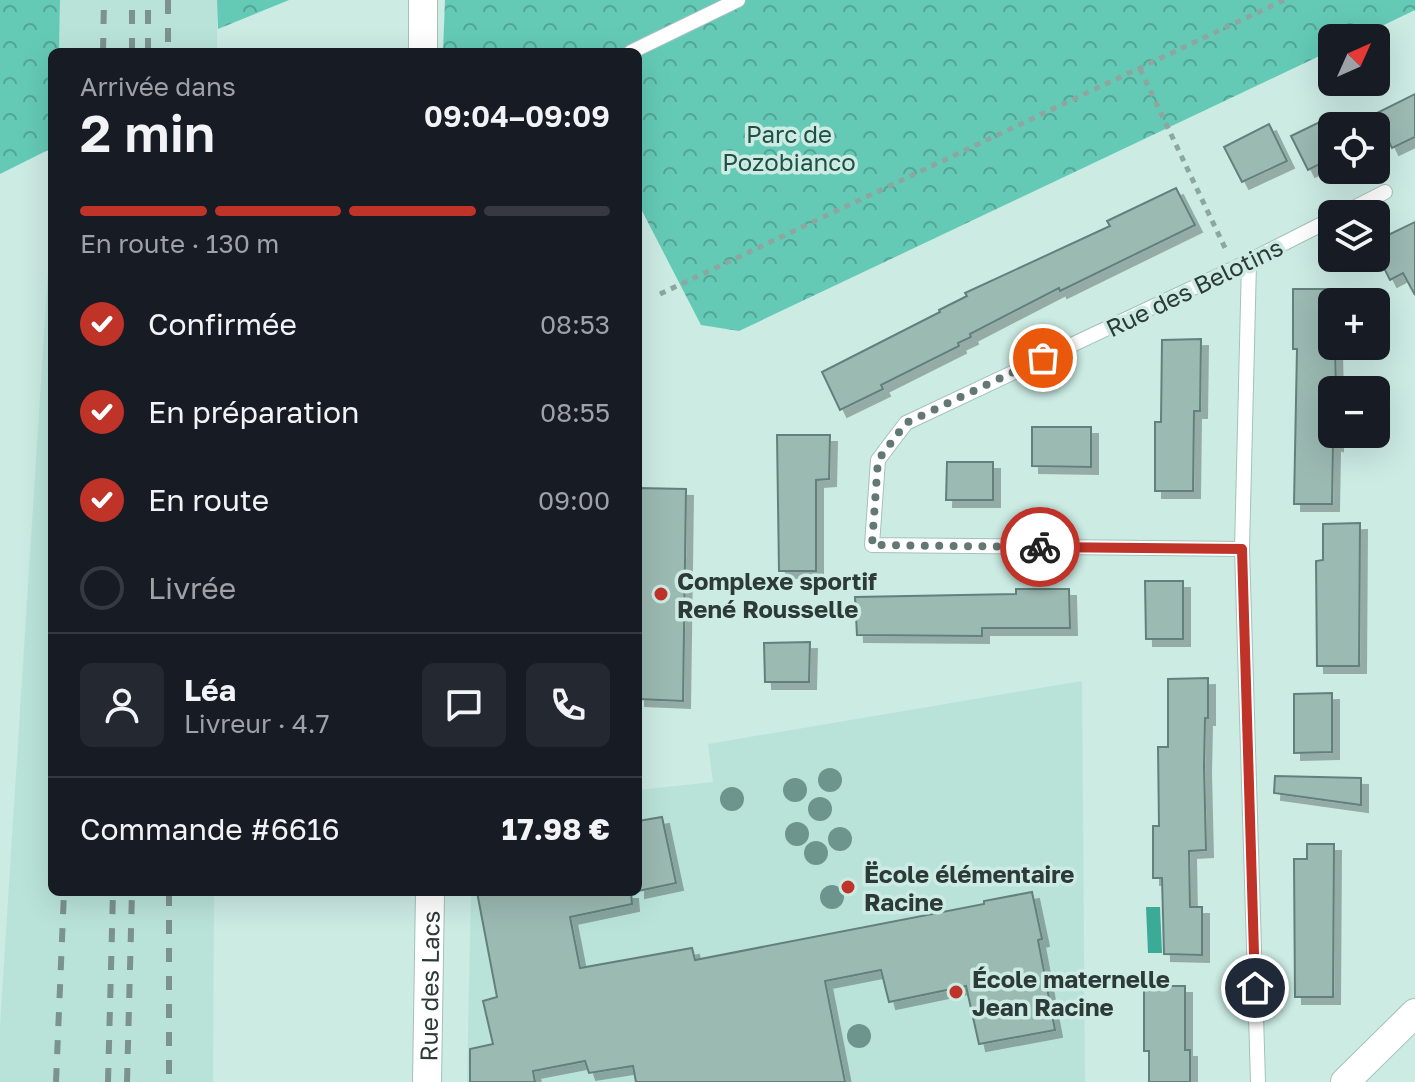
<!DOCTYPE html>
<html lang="fr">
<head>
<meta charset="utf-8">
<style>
  :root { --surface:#171b24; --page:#242831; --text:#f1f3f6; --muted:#9ea1a6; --line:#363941; --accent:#c03328 }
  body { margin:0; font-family:"Golos Text",sans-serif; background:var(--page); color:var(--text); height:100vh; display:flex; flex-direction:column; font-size:30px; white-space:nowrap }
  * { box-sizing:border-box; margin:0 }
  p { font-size:26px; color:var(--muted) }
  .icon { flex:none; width:44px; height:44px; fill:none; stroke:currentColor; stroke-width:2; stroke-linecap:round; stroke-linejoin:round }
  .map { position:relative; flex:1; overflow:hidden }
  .side { position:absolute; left:48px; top:48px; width:594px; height:848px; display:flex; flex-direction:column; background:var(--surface); border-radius:12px; box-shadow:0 8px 32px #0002 }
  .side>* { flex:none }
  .needle { width:52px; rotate:45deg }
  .fabs { position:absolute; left:1318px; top:24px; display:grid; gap:16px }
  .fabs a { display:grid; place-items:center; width:72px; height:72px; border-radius:12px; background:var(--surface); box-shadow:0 8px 32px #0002; font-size:40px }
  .pin { position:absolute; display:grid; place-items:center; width:68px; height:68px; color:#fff; margin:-34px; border:4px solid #fff; border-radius:50%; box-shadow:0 2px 8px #0007 }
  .courier { position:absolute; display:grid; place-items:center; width:80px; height:80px; margin:-40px; border:6px solid #c03328; border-radius:50%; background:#fff; color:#222; box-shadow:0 2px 10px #0007 }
  .headline em { font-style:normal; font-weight:600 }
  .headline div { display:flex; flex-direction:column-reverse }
  .headline { display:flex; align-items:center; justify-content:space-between; height:136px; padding:0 32px }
  h1 { font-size:52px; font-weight:600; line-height:60px }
  .bar { display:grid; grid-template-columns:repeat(4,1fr); gap:12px 8px; align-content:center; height:96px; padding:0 32px }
  .bar i { height:10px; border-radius:6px; background:var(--line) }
  .bar .selected { background:var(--accent) }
  .bar p { grid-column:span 4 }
  .line { display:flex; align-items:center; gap:20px; padding:0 32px; border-top:2px solid var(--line) }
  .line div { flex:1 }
  .round { display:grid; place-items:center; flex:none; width:84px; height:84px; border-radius:12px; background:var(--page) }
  ol { padding:0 32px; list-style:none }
  li { display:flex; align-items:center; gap:24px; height:88px }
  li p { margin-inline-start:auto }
  li .icon { padding:8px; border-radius:50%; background:var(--accent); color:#fff; stroke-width:4 }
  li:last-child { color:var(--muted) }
  li i { width:44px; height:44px; border:4px solid var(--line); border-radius:50% }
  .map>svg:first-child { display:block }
  .built { fill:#b9e3d9 }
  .forest { fill:url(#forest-crowns) }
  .water { fill:#3bab97 }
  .building { fill:#9bbab2; stroke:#63817a; stroke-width:2; filter:url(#shadow) }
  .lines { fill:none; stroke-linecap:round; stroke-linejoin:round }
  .service-casing { stroke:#a2c2ba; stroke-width:16 }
  .minor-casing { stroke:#a2c2ba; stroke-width:30 }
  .path { stroke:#8ea6a0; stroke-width:5; stroke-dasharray:6 6; stroke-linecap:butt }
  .service { stroke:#fff; stroke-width:14 }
  .minor { stroke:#fff; stroke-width:28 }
  .rail { stroke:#7c928d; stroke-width:6; stroke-dasharray:14 14; stroke-linecap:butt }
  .tree { fill:#6d958d }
  .done { stroke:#647873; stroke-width:8; stroke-dasharray:0 14.4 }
  .route { stroke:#c03328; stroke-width:10 }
  .poi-dot { fill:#c03328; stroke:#cbebe3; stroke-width:3 }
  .labels { text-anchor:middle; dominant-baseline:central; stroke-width:7; stroke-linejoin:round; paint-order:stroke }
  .park-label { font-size:24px; fill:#204f46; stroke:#cbebe3 }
  .street-label { font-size:24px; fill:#2d3a37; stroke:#cbebe3 }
  .poi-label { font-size:24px; font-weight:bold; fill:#2d3a37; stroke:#cbebe3; text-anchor:start }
</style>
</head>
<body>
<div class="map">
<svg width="1415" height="1082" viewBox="0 0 1415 1082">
  <defs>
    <pattern id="forest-crowns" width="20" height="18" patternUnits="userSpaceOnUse" patternTransform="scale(2)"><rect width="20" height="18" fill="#64cab6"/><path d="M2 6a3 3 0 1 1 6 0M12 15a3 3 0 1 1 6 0" fill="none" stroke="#53a595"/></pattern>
    <filter id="shadow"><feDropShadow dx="7" dy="7" stdDeviation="0" flood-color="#0004"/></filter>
  </defs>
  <rect width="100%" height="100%" fill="#cbebe3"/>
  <g class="built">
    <path d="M60 0H217V52H59Z"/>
    <path d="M52 208V892H214L213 1082H0V1026Z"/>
    <path d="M1082 681 1085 1082H467L471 892H638V790L713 782 708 744Z"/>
  </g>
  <g class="forest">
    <path d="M0 0H60L59 52H52V148L0 174Z"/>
    <path d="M217 0H289L218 29Z"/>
    <path d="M445 0H1415V10L1357 38H1332V50L739 331 701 325 638 203V52H443Z"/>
  </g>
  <path class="water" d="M1146 907H1160L1162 953H1148Z"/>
  <g class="building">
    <path d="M1415 94V137L1392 148 1375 114Z"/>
    <path d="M1332 116V158L1308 170 1291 136Z"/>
    <path d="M1269 124 1287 161 1242 182 1224 147Z"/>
    <path d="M1176 188 1195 225 1060 291 1059 288 970 334 971 337 958 343 959 346 881 385 883 389 840 410 822 372 940 312 939 310 967 296 965 293 1110 226 1107 221Z"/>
    <path d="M1415 222V295L1403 273 1390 280 1376 252 1388 245 1384 237Z"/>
    <path d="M1293 289H1334L1332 346H1335L1336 390H1332V434H1336V444L1333 443 1332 504H1294L1297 349H1293Z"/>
    <path d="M1201 339 1200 411H1194L1193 491H1155V422H1161L1162 340Z"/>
    <path d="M1032 427H1091V467L1032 466Z"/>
    <path d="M777 435H830L829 479 816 480V571H779Z"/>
    <path d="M947 462H993V500H946Z"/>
    <path d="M638 488 686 489 683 701 638 699Z"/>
    <path d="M1360 523 1359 666H1317L1316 561 1323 560V524Z"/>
    <path d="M1145 581H1183V639H1146Z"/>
    <path d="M1016 589H1069L1070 628H982V636L857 635 855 597 1016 594Z"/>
    <path d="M810 642 809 682H765L764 643Z"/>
    <path d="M1208 678V718H1205L1204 766 1206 850 1189 851 1190 907H1202V955L1164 954 1162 878H1153V826H1159L1158 747H1168V679Z"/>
    <path d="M1332 693V752L1294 753V694Z"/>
    <path d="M1275 776 1361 778V805L1274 793Z"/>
    <path d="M662 817 676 883 638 891V821Z"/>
    <path d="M1307 844H1334L1333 997H1295L1294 859H1307Z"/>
    <path d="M477 892H631L632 904 570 917 580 968 692 948 695 960 984 904V901L1032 892 1042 939 1038 940 1055 1030 979 1044 966 986 889 1002 881 970 825 981 845 1082H636L633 1066 589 1073 585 1061 533 1071 535 1082H470V1049L493 1044 483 1001 497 997Z"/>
    <path d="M1144 986H1185V1050H1190V1082H1149V1051H1144Z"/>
  </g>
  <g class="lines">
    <g class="service-casing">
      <g id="service">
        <path d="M631 52 738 0"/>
        <path d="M1342 214 1385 192"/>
        <path d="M1242 549 1249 262"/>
        <path d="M1258 1082 1242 549 872 545 878 460 906 423 1235 268 1332 219"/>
      </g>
    </g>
    <g class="minor-casing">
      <g id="minor">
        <path d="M423 0V52"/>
        <path id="s1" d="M427 1082 430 892"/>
        <path d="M1345 1082 1415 1013"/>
      </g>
    </g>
    <g class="path">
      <path d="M1140 69 1226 250"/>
      <path d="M660 294 1284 0"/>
    </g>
    <use href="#service" class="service"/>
    <use href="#minor" class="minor"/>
    <g class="rail">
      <path d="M168 0V52"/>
      <path d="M103 52 104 0"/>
      <path d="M132 52V0"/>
      <path d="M148 52V0"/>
      <path d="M169 892V1082"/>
      <path d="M56 1082 64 892"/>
      <path d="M108 1082 113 892"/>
      <path d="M127 1082 132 892"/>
    </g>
  </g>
  <g class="tree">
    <circle cx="830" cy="780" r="12"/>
    <circle cx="795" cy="790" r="12"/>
    <circle cx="732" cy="799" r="12"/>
    <circle cx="820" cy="809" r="12"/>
    <circle cx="797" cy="834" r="12"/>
    <circle cx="840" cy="839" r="12"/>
    <circle cx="816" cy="853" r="12"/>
    <circle cx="832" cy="897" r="12"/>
    <circle cx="859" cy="1036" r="12"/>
  </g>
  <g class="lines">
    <path class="done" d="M1040 547 872 545 878 460 906 423 1043 358"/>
    <path class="route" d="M1040 547 1242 549 1255 988"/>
  </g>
  <g class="poi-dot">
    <circle cx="661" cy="594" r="8"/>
    <circle cx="848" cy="887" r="8"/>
    <circle cx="956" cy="992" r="8"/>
  </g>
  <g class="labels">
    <g class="park-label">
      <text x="789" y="133">Parc de<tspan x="789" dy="28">Pozobianco</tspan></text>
    </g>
    <g class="street-label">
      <text transform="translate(1194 287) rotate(-26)">Rue des Belotins</text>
      <text stroke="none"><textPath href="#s1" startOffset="96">Rue des Lacs</textPath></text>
    </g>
    <g class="poi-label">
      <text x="677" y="580">Complexe sportif<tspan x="677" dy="28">René Rousselle</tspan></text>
      <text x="864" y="873">Ëcole élémentaire<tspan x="864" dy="28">Racine</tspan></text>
      <text x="972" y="978">École maternelle<tspan x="972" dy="28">Jean Racine</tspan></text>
    </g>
  </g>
</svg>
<div class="fabs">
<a><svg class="needle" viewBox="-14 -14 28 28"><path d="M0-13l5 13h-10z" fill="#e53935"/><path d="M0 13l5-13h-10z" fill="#9ea1a6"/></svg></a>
<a><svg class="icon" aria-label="locate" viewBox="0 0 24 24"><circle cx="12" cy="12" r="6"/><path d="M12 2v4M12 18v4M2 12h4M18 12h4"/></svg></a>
<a><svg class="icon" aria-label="layers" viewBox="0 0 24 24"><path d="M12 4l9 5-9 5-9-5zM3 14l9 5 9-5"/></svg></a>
<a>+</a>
<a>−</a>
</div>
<div class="pin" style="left:1043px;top:358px;background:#ea580c"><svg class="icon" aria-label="bag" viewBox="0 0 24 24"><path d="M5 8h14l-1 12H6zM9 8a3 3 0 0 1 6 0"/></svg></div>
<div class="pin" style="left:1255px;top:988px;background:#1f2937"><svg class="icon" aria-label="home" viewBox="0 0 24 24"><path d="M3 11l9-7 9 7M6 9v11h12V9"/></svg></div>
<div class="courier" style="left:1040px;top:547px"><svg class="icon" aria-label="bike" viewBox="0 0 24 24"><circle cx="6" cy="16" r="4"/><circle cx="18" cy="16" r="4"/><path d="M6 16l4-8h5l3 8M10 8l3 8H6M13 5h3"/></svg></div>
<section class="side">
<div class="headline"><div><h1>2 min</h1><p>Arrivée dans</p></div><em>09:04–09:09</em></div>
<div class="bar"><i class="selected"></i><i class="selected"></i><i class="selected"></i><i></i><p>En route · 130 m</p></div>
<ol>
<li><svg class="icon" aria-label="check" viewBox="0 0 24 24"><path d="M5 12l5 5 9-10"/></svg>Confirmée<p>08:53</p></li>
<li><svg class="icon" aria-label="check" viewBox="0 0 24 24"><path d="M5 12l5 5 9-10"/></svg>En préparation<p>08:55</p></li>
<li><svg class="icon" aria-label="check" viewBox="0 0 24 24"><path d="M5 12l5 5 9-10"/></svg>En route<p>09:00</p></li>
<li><i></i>Livrée</li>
</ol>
<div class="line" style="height:144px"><a class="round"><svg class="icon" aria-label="person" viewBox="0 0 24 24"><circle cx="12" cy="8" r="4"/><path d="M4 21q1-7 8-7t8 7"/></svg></a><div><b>Léa</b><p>Livreur · 4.7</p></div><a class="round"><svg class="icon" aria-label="chat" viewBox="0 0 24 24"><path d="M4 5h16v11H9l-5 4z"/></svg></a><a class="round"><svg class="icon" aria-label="phone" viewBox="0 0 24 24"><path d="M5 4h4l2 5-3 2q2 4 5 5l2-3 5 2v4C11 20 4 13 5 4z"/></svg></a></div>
<div class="line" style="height:104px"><div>Commande #6616</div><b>17.98 €</b></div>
</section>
</div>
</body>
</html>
